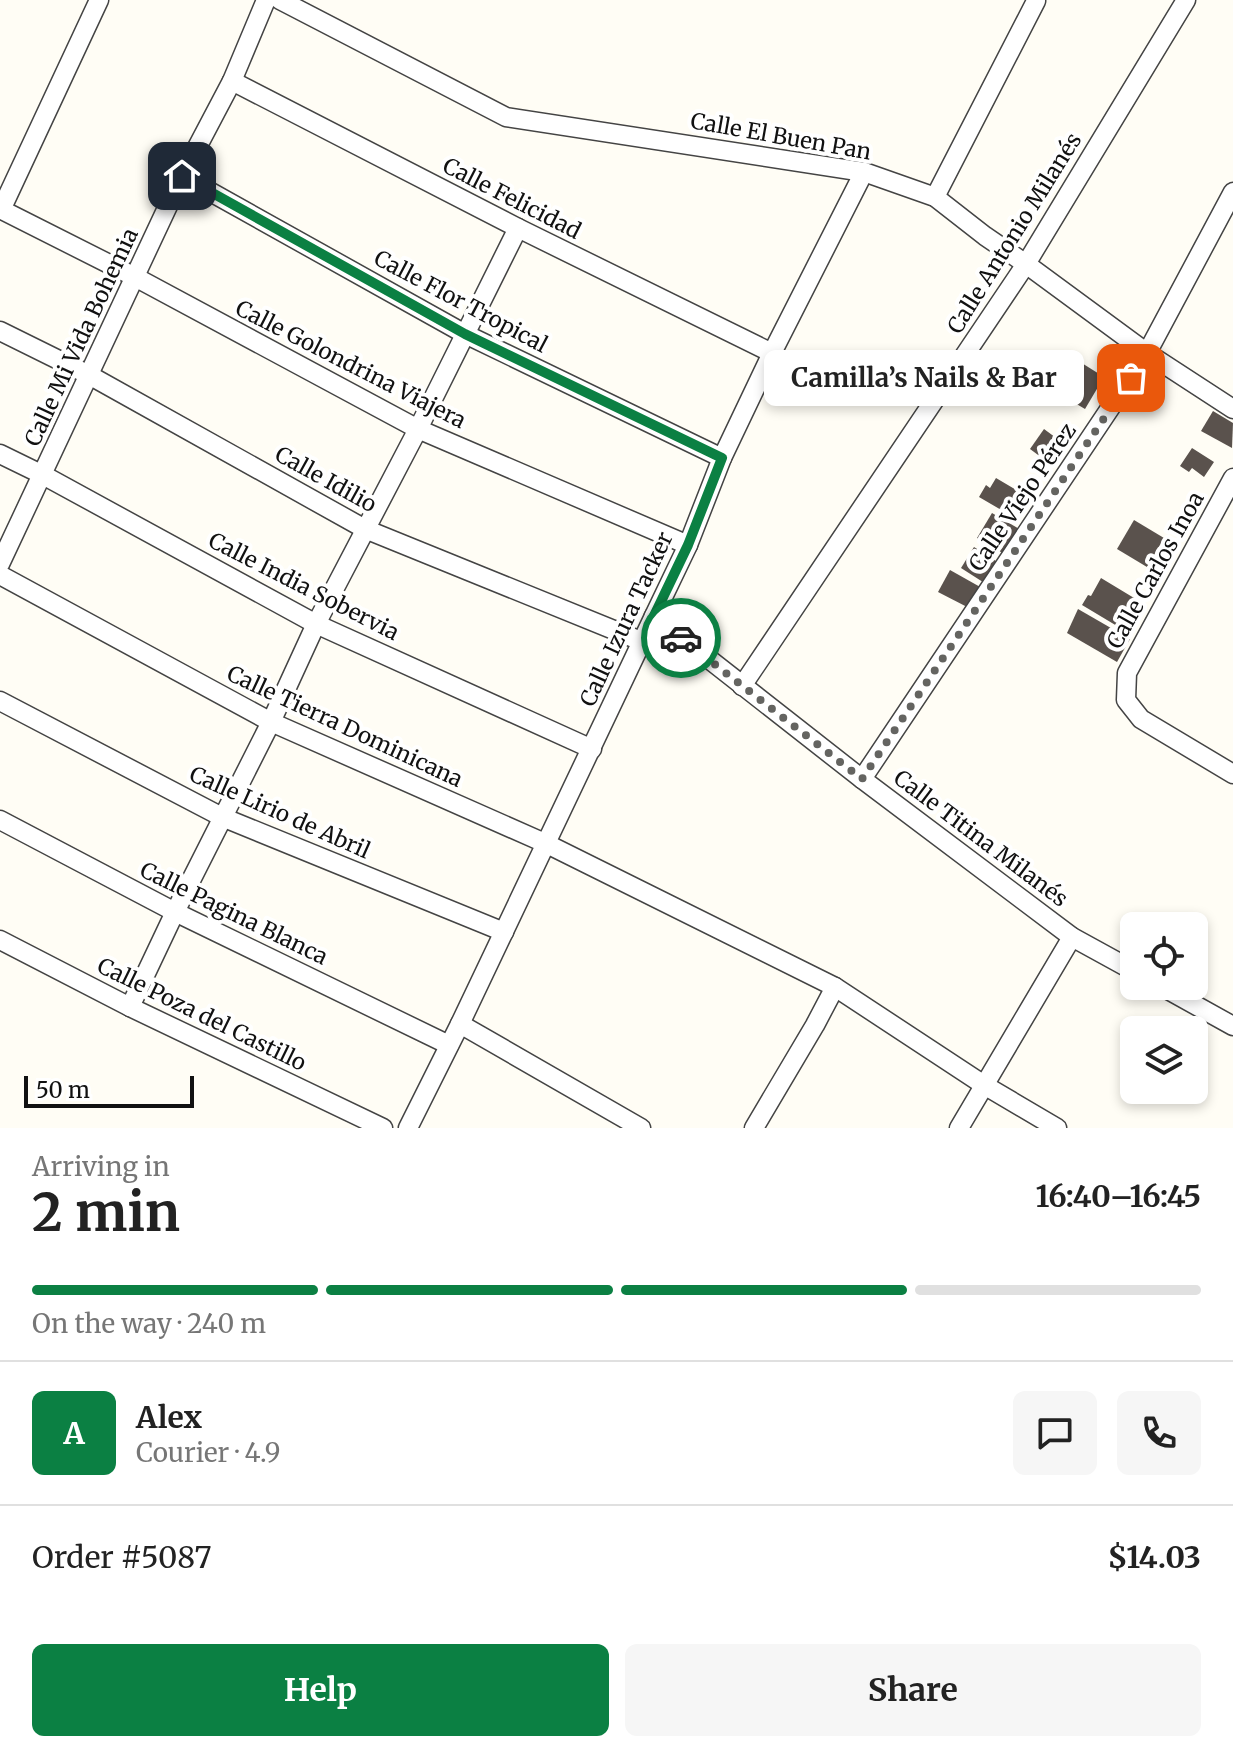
<!DOCTYPE html>
<html lang="en">
<head>
<meta charset="utf-8">
<style>
  :root { --surface:#fff; --page:#f6f6f6; --text:#222; --muted:#767676; --line:#e0e0e0; --accent:#0b8043 }
  body { margin:0; font-family:Merriweather,serif; background:var(--page); color:var(--text); height:100vh; display:flex; flex-direction:column; font-size:30px; white-space:nowrap }
  * { box-sizing:border-box; margin:0 }
  p { font-size:26px; color:var(--muted) }
  .icon { flex:none; width:44px; height:44px; fill:none; stroke:currentColor; stroke-width:2; stroke-linecap:round; stroke-linejoin:round }
  .map { position:relative; height:1128px; overflow:hidden }
  .side { display:flex; flex-direction:column; background:var(--surface); flex:1 }
  .side>* { flex:none }
  .fabs { position:absolute; left:1120px; top:912px; display:grid; gap:16px }
  .fabs a { display:grid; place-items:center; width:88px; height:88px; border-radius:12px; background:var(--surface); box-shadow:0 4px 12px #0003; font-size:40px }
  .scale { position:absolute; left:24px; bottom:20px; width:170px; box-sizing:border-box; padding-left:8px; border:4px solid #111; border-top:0; font-size:22px; line-height:28px; white-space:nowrap; color:#111; -webkit-text-stroke:6px #fff; paint-order:stroke }
  .pin { position:absolute; display:grid; place-items:center; width:68px; height:68px; color:#fff; margin:-34px; border-radius:16px; box-shadow:0 4px 12px #0006 }
  .courier { position:absolute; display:grid; place-items:center; width:80px; height:80px; margin:-40px; border:6px solid #0b8043; border-radius:50%; background:#fff; color:#222; box-shadow:0 2px 10px #0007 }
  .bubble { position:absolute; height:56px; border-radius:12px; background:var(--surface); box-shadow:0 4px 12px #0003; font-size:26px; font-weight:700; line-height:56px; text-align:center }
  .summary em { font-style:normal; font-weight:700 }
  .summary div { display:flex; flex-direction:column-reverse }
  .summary { display:flex; align-items:center; justify-content:space-between; height:136px; padding:0 32px }
  h1 { font-size:52px; font-weight:700; line-height:60px }
  .bar { display:grid; grid-template-columns:repeat(4,1fr); gap:12px 8px; align-content:center; height:96px; padding:0 32px }
  .bar i { height:10px; border-radius:6px; background:var(--line) }
  .bar .selected { background:var(--accent) }
  .bar p { grid-column:span 4 }
  .line { display:flex; align-items:center; gap:20px; padding:0 32px; border-top:2px solid var(--line) }
  .line div { flex:1 }
  .round { display:grid; place-items:center; flex:none; width:84px; height:84px; border-radius:12px; background:var(--page) }
  .action { display:flex; gap:16px; margin-top:auto; padding:16px 32px }
  .action a { flex:1; height:92px; border-radius:12px; background:var(--accent); color:#fff; font-size:32px; font-weight:700; line-height:92px; text-align:center }
  .action a+a { background:var(--page); color:var(--text) }
  .map>svg:first-child { display:block }
  .building { fill:#5a524d }
  .lines { fill:none; stroke-linecap:round; stroke-linejoin:round }
  .street-casing { stroke:#444; stroke-width:21 }
  .street { stroke:#fff; stroke-width:18 }
  .done { stroke:#646461; stroke-width:8; stroke-dasharray:0 14.4 }
  .route { stroke:#0b8043; stroke-width:10 }
  .labels { text-anchor:middle; dominant-baseline:central; stroke-width:8; stroke-linejoin:round; paint-order:stroke }
  .street-label { font-size:22px; fill:#111; stroke:#fff }
</style>
</head>
<body>
<div class="map">
<svg width="1233" height="1128" viewBox="0 0 1233 1128">
  <rect width="100%" height="100%" fill="#fffdf5"/>
  <g class="building">
    <path d="M1061 350 1104 377 1085 409 1041 383Z"/>
    <path d="M1213 411 1233 423 1232 448 1201 431Z"/>
    <path d="M1044 429 1067 446 1053 466 1030 449Z"/>
    <path d="M1192 448 1214 462 1204 477 1192 468 1189 472 1180 466Z"/>
    <path d="M996 478 1028 497 1015 518 979 497 986 485 990 488Z"/>
    <path d="M992 513 1021 530 1006 555 977 538Z"/>
    <path d="M1134 520 1164 538 1147 567 1117 549Z"/>
    <path d="M1167 539 1178 546 1161 576 1154 572 1158 566 1153 563Z"/>
    <path d="M974 547 999 563 986 584 961 568Z"/>
    <path d="M950 570 982 588 971 609 938 592Z"/>
    <path d="M1101 578 1144 604 1127 632 1082 605 1088 595 1091 596Z"/>
    <path d="M1078 609 1130 639 1117 662 1067 633Z"/>
  </g>
  <g class="lines">
    <g class="street-casing">
      <g id="street">
        <path d="M280 0 506 117 864 172 935 197 985 236 1026 264 1147 353 1233 409"/>
        <path d="M232 81 518 228 772 353"/>
        <path d="M182 176 465 334 722 458"/>
        <path d="M935 197 1036 1"/>
        <path d="M0 209 135 277 418 429 688 545"/>
        <path d="M1 210 99 0"/>
        <path d="M0 331 89 375 365 529 641 641"/>
        <path d="M0 454 43 475 316 624 592 749"/>
        <path d="M1233 478 1127 673 1126 700 1141 719 1233 774"/>
        <path d="M0 564 182 176 232 81 266 0"/>
        <path d="M0 575 271 722 547 844 835 987 984 1085 1057 1128"/>
        <path d="M654 616 862 779 1072 937 1134 971"/>
        <path d="M742 686 1026 264 1186 0"/>
        <path d="M0 701 222 817 504 932"/>
        <path d="M862 779 1147 353 1233 192"/>
        <path d="M0 820 175 912 449 1045"/>
        <path d="M0 940 130 1007 383 1128"/>
        <path d="M1161 986 1233 1026"/>
        <path d="M130 1007 175 912 271 722 316 624 418 429 518 228"/>
        <path d="M460 1024 641 1128"/>
        <path d="M408 1128 460 1024 654 616 688 545 722 458 772 353 864 172"/>
        <path d="M754 1128 815 1025 835 987"/>
        <path d="M959 1128 1072 937"/>
      </g>
    </g>
    <use href="#street" class="street"/>
  </g>
  <g class="lines">
    <path class="done" d="M681 638 862 779 1131 378"/>
    <path class="route" d="M182 176 465 334 722 458 688 545 654 616 681 638"/>
  </g>
  <g class="labels">
    <g class="street-label">
      <text transform="translate(781 136) rotate(10)">Calle El Buen Pan</text>
      <text transform="translate(512 198) rotate(27)">Calle Felicidad</text>
      <text transform="translate(1014 233) rotate(-58)">Calle Antonio Milanés</text>
      <text transform="translate(461 301) rotate(28)">Calle Flor Tropical</text>
      <text transform="translate(81 337) rotate(-65)">Calle Mi Vida Bohemia</text>
      <text transform="translate(351 364) rotate(27)">Calle Golondrina Viajera</text>
      <text transform="translate(326 479) rotate(29)">Calle Idilio</text>
      <text transform="translate(1022 497) rotate(-56)">Calle Viejo Pérez</text>
      <text transform="translate(1155 570) rotate(-61)">Calle Carlos Inoa</text>
      <text transform="translate(304 586) rotate(27)">Calle India Sobervia</text>
      <text transform="translate(626 619) rotate(-65)">Calle Izura Tacker</text>
      <text transform="translate(345 726) rotate(25)">Calle Tierra Dominicana</text>
      <text transform="translate(280 812) rotate(24)">Calle Lirio de Abril</text>
      <text transform="translate(981 838) rotate(37)">Calle Titina Milanés</text>
      <text transform="translate(234 913) rotate(26)">Calle Pagina Blanca</text>
      <text transform="translate(202 1014) rotate(26)">Calle Poza del Castillo</text>
    </g>
  </g>
</svg>
<div class="fabs">
<a><svg class="icon" aria-label="locate" viewBox="0 0 24 24"><circle cx="12" cy="12" r="6"/><path d="M12 2v4M12 18v4M2 12h4M18 12h4"/></svg></a>
<a><svg class="icon" aria-label="layers" viewBox="0 0 24 24"><path d="M12 4l9 5-9 5-9-5zM3 14l9 5 9-5"/></svg></a>
</div>
<div class="scale">50 m</div>
<div class="pin" style="left:1131px;top:378px;background:#ea580c"><svg class="icon" aria-label="bag" viewBox="0 0 24 24"><path d="M5 8h14l-1 12H6zM9 8a3 3 0 0 1 6 0"/></svg></div>
<div class="pin" style="left:182px;top:176px;background:#1f2937"><svg class="icon" aria-label="home" viewBox="0 0 24 24"><path d="M3 11l9-7 9 7M6 9v11h12V9"/></svg></div>
<div class="courier" style="left:681px;top:638px"><svg class="icon" aria-label="car" viewBox="0 0 24 24"><path d="M5 17H2v-5l4-1 3-4h7l3 4 3 1v5h-3M9 17h6M6 11h13"/><circle cx="7" cy="17" r="2"/><circle cx="17" cy="17" r="2"/></svg></div>
<div class="bubble" style="left:764px;top:350px;width:320px">Camilla’s Nails &amp; Bar</div>
</div>
<section class="side">
<div class="summary"><div><h1>2 min</h1><p>Arriving in</p></div><em>16:40–16:45</em></div>
<div class="bar"><i class="selected"></i><i class="selected"></i><i class="selected"></i><i></i><p>On the way · 240 m</p></div>
<div class="line" style="height:144px"><b class="round" style="background:var(--accent);color:#fff">A</b><div><b>Alex</b><p>Courier · 4.9</p></div><a class="round"><svg class="icon" aria-label="chat" viewBox="0 0 24 24"><path d="M4 5h16v11H9l-5 4z"/></svg></a><a class="round"><svg class="icon" aria-label="phone" viewBox="0 0 24 24"><path d="M5 4h4l2 5-3 2q2 4 5 5l2-3 5 2v4C11 20 4 13 5 4z"/></svg></a></div>
<div class="line" style="height:104px"><div>Order #5087</div><b>$14.03</b></div>
<div class="action"><a>Help</a><a>Share</a></div>
</section>
</body>
</html>
